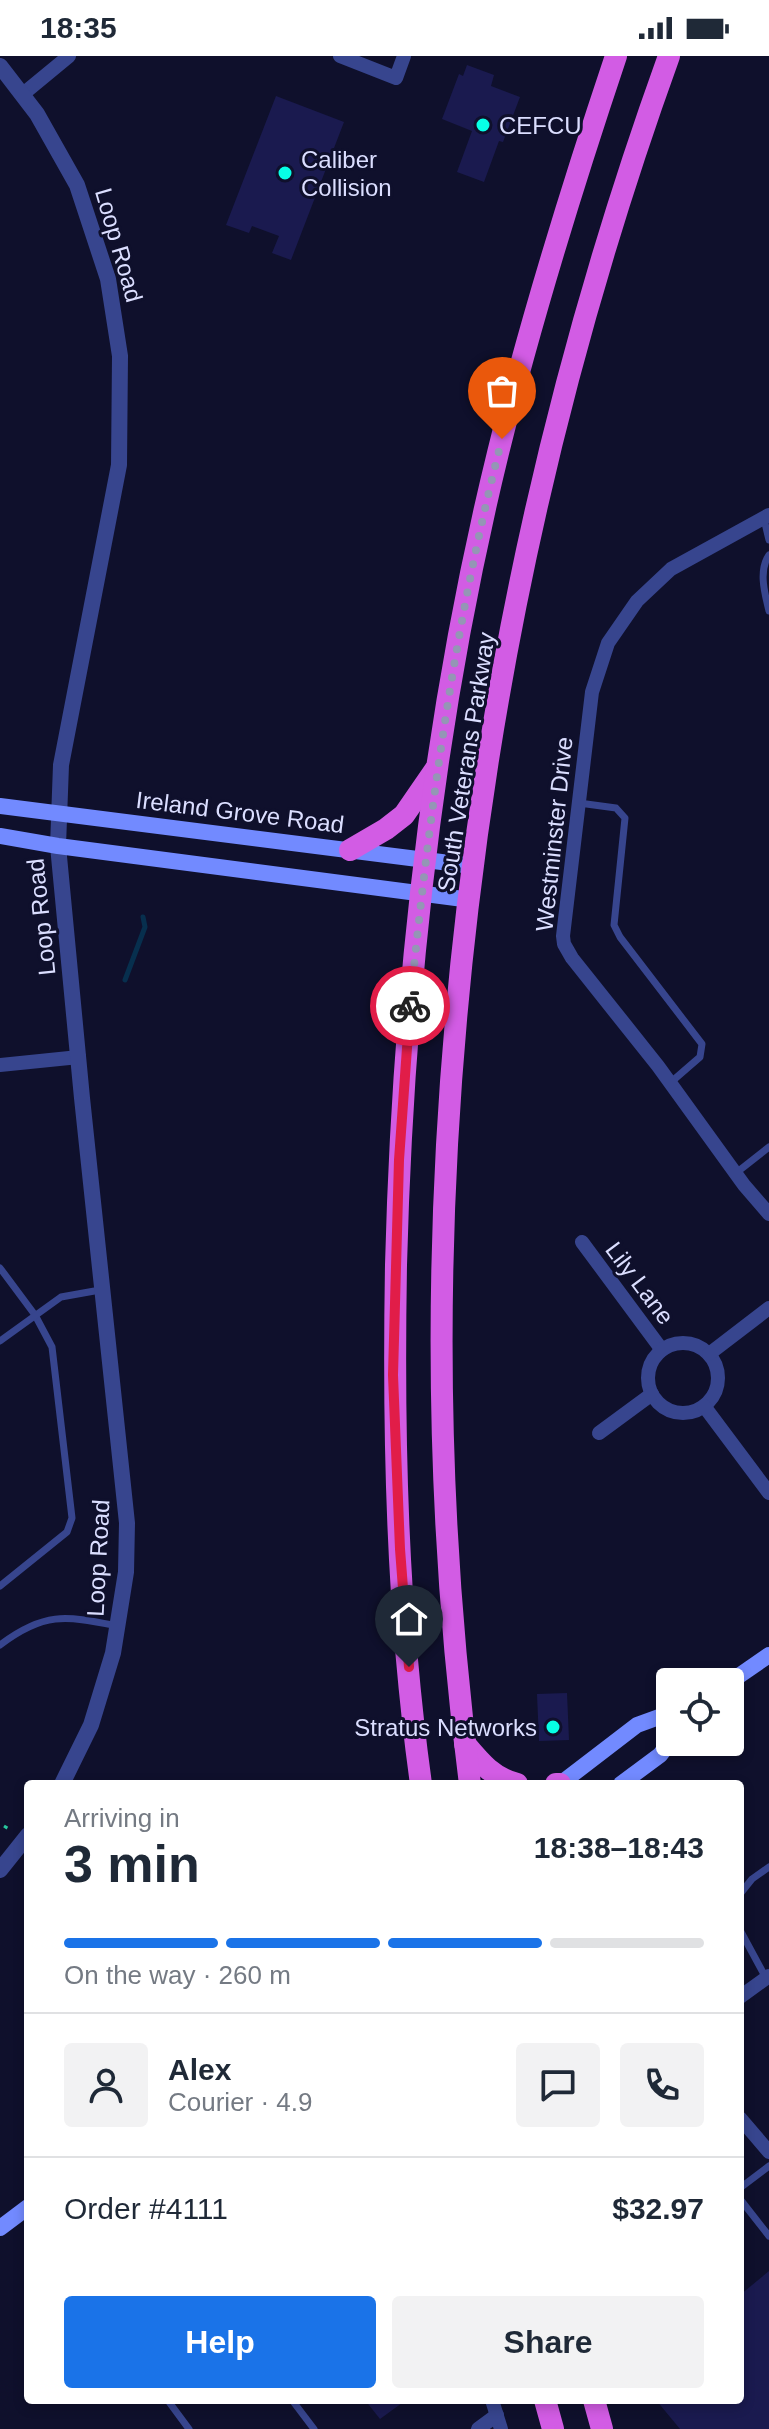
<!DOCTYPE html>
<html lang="en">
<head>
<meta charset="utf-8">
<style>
  :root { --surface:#fff; --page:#f2f2f3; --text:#1f2937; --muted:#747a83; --line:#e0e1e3; --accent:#1a73e8 }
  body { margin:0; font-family:Arial,sans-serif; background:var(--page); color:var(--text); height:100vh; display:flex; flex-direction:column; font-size:30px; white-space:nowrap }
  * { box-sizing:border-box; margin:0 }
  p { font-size:26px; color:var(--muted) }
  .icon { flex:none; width:44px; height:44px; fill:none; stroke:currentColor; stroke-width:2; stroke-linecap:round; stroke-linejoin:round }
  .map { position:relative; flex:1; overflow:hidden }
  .drawer { position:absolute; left:24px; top:1724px; width:720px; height:624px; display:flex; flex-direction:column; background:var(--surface); border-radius:8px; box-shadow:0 4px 12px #0003 }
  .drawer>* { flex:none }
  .tools { position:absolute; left:656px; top:1612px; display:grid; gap:16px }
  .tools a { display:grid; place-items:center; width:88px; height:88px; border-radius:8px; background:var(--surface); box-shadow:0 4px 12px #0003; font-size:40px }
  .pin { position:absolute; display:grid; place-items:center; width:68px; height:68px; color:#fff; margin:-82px -34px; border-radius:50% 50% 50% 0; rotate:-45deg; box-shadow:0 0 8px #0007 }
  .pin .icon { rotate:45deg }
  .courier { position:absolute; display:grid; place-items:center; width:80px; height:80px; margin:-40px; border:6px solid #e11d48; border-radius:50%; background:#fff; color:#222; box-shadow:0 2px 10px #0007 }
  .headline em { font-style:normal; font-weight:800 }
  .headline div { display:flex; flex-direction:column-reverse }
  .headline { display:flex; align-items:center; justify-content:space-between; height:136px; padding:0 40px }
  h1 { font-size:52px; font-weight:800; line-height:60px }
  .bar { display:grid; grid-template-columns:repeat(4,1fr); gap:12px 8px; align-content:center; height:96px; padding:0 40px }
  .bar i { height:10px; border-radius:6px; background:var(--line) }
  .bar .current { background:var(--accent) }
  .bar p { grid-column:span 4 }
  .line { display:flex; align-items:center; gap:20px; padding:0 40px; border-top:2px solid var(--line) }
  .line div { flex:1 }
  .round { display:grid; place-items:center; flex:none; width:84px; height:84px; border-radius:8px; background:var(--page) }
  .cta { display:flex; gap:16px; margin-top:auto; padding:16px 40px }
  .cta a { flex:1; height:92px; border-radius:8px; background:var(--accent); color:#fff; font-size:32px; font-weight:800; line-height:92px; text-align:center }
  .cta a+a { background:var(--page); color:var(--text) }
  .status { display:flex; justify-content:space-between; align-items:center; height:56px; padding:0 40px; background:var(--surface); direction:ltr }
  .status svg { height:22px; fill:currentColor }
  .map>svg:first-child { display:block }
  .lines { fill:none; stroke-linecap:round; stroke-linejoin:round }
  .stream { stroke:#072f4e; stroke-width:5 }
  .building { fill:#1a1a4f }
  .path { stroke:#28c69d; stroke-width:3; stroke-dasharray:4 6; stroke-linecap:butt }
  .service { stroke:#37458e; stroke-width:7 }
  .minor { stroke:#37458e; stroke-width:14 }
  .tertiary { stroke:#37458e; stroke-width:16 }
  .secondary { stroke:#728aff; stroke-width:16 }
  .trunk { stroke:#d25ce4; stroke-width:22 }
  .done { stroke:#9496b5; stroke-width:8; stroke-dasharray:0 14.4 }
  .route { stroke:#e11d48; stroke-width:10 }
  .poi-dot { fill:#07ffe6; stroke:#0f102c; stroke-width:3 }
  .labels { text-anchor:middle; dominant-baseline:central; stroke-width:6; stroke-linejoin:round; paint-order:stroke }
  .poi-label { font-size:24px; fill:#dbdeff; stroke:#0f102c; text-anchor:start }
  .street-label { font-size:24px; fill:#dbdeff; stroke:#0f102c }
</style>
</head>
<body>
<div class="status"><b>18:35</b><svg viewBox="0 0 49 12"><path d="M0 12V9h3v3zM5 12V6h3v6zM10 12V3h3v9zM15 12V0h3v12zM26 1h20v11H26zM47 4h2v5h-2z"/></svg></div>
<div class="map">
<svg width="769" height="2373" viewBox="0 0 769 2373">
  <rect width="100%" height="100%" fill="#0f102c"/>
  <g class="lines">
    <path class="stream" d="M125 924 145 871 143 861"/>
  </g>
  <g class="building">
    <path d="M467 9 494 19 491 30 520 41 503 86 499 85 484 126 457 116 472 75 442 63 459 18 463 20Z"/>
    <path d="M276 40 344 66 291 204 272 197 279 180 252 170 249 177 226 169Z"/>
    <path d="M567 1637 569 1684 539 1685 537 1638Z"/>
    <path d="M769 2215V2373H680L656 2344H740V2239Z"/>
    <path d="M365 2344H406L380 2363Z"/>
  </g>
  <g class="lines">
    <path class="path" d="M4 1770 12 1775"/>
    <g class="service">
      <path d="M764 463 769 484"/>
      <path d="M769 499C758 515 765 538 769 555"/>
      <path d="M579 747 616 752 625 762 614 869 620 881 702 988 700 1001 670 1027"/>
      <path d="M736 1117 769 1091"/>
      <path d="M0 1212 35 1259 52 1291 72 1462 67 1476 0 1530"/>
      <path d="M0 1285 61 1241 100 1234"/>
      <path d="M0 1589C45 1555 66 1560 118 1570"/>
      <path d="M740 1838 752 1823 769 1811"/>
      <path d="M740 1874 766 1922"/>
      <path d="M740 2132 769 2110"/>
      <path d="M740 2143 769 2180"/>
      <path d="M172 2344 169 2346 189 2373"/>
      <path d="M292 2344 314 2373"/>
    </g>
    <g class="minor">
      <path d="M340 0 396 22 404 0"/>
      <path d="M23 38 69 0"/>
      <path d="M769 459 671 513 637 545 608 587 592 636 563 880 564 888 572 902 658 1010 744 1129 769 1158"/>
      <path d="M0 1009 79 1001"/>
      <path d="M582 1186 662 1294"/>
      <circle cx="683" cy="1322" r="35"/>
      <path d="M709 1298 769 1252"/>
      <path d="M704 1350 769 1437"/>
      <path d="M599 1377 652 1338"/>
      <path d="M740 1941 769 1920"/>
      <path d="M740 2062 769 2096"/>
      <path d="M492 2344 501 2373"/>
      <path d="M478 2373 497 2359"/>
    </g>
    <g class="tertiary">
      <path d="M0 10 37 58 77 129 108 223 120 300 119 409 61 709 58 790 82 1042 127 1467 126 1516 113 1597 91 1669 62 1728"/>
      <path d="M0 1814 28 1779"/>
    </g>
    <g class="secondary">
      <path d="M0 750 473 810"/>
      <path d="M0 780 58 790 471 844"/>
      <path d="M730 1626 769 1599"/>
      <path d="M560 1728 637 1669 670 1657"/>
      <path d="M621 1728 660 1699 670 1686"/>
      <path d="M0 2172 28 2151"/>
    </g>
    <g class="trunk">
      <path d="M350 794 386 773 404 759 435 714"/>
      <path d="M465 1688C480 1706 493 1722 517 1728"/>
      <path d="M421 1728C397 1556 393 1382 396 1209 403 936 433 662 498 397 531 263 572 131 616 0"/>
      <path d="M470 1728C395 1152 472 545 669 0"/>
      <path d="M556 1728H560"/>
      <path d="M545 2344 553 2373"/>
      <path d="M594 2344 602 2373"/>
    </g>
  </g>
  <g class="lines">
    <path class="done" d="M410 950C429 760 454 568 502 383"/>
    <path class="route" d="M409 1611 400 1493 393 1319 399 1104 410 950"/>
  </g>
  <g class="poi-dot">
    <circle cx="483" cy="69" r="8"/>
    <circle cx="285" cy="117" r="8"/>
    <circle cx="553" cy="1671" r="8"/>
  </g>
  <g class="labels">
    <g class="poi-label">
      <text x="499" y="69">CEFCU</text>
      <text x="301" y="103">Caliber<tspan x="301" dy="28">Collision</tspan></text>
      <text x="537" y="1671" text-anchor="end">Stratus Networks</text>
    </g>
    <g class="street-label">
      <text transform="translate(119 189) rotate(74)">Loop Road</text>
      <text transform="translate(466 706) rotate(-81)">South Veterans Parkway</text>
      <text transform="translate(240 756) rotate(7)">Ireland Grove Road</text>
      <text transform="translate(554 778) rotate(-84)">Westminster Drive</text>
      <text transform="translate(41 861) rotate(-96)">Loop Road</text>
      <text transform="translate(640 1227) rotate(53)">Lily Lane</text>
      <text transform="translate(98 1502) rotate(-87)">Loop Road</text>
    </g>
  </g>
</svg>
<div class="tools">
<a><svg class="icon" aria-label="locate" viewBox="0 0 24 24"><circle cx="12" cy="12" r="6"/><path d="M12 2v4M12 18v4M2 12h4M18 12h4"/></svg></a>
</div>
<div class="pin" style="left:502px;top:383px;background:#ea580c"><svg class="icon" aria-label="bag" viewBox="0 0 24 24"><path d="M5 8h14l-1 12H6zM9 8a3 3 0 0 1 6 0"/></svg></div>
<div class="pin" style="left:409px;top:1611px;background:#1f2937"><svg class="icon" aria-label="home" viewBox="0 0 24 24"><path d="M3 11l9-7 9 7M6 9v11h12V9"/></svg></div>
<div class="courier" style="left:410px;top:950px"><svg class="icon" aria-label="bike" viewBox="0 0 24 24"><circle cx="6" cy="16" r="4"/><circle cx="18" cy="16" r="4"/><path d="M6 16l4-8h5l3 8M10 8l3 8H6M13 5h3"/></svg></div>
<section class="drawer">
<div class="headline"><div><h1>3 min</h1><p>Arriving in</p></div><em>18:38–18:43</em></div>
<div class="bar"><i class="current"></i><i class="current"></i><i class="current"></i><i></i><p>On the way · 260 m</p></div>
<div class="line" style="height:144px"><a class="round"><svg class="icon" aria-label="person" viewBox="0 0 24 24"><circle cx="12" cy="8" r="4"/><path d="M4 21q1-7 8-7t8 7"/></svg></a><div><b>Alex</b><p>Courier · 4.9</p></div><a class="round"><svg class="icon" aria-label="chat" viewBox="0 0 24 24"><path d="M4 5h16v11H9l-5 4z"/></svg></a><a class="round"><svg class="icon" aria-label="phone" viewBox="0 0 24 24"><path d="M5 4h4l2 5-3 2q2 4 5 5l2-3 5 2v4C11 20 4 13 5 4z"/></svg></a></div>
<div class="line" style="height:104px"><div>Order #4111</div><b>$32.97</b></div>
<div class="cta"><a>Help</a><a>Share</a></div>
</section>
</div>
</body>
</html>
